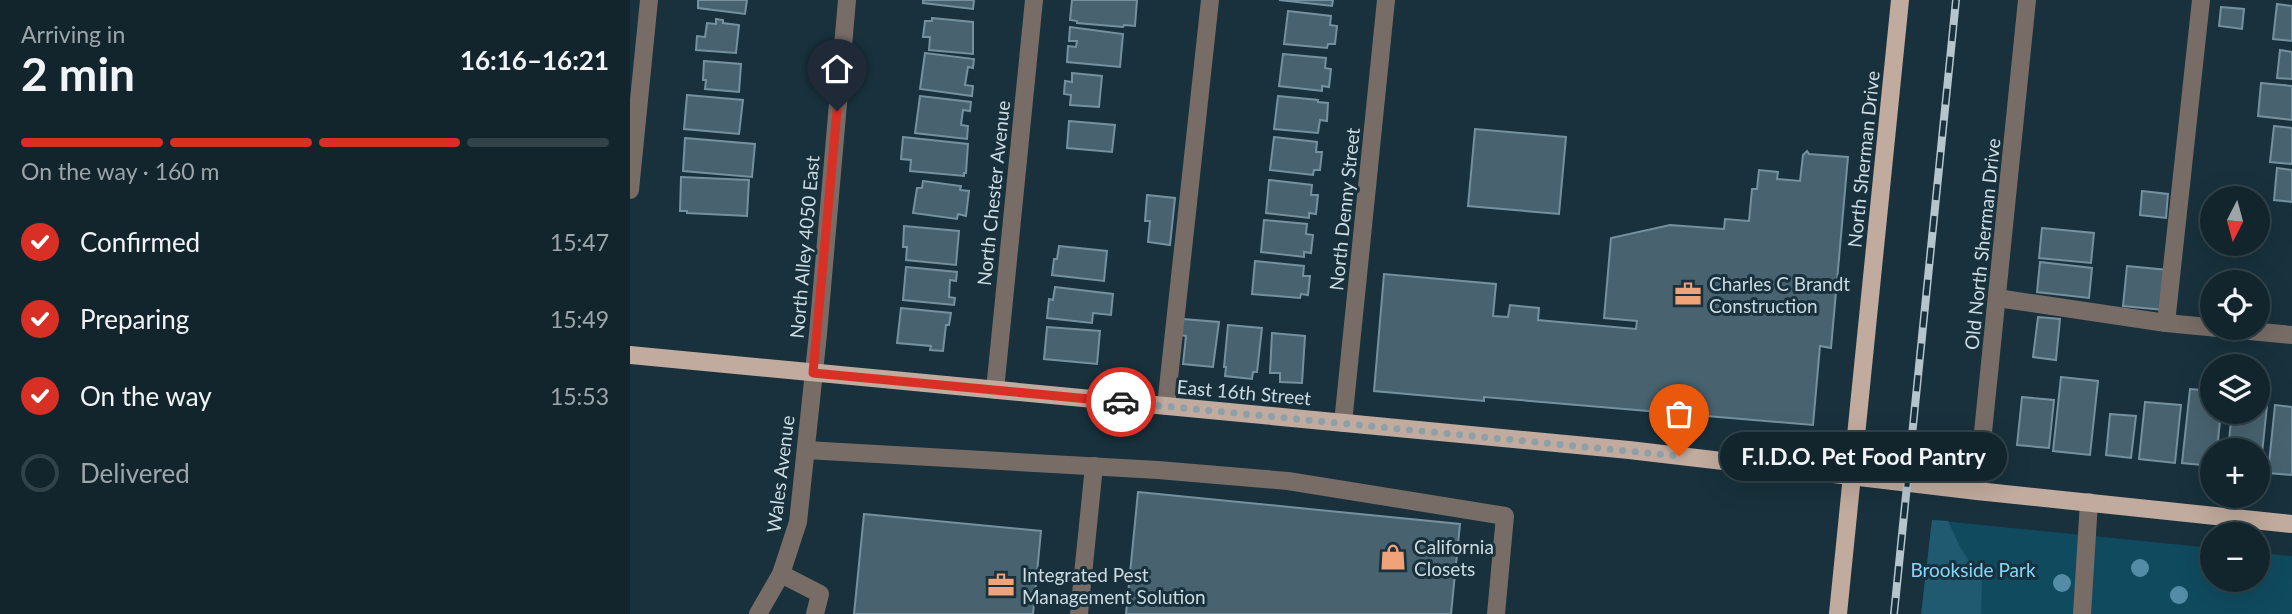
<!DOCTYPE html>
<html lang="en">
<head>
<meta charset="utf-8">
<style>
  :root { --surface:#12252d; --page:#1b2d35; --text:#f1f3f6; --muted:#9ca5aa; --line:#314249; --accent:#d93025 }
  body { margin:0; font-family:Lato,sans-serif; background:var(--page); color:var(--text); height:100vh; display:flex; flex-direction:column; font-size:26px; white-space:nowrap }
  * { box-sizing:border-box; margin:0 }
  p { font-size:23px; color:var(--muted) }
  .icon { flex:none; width:38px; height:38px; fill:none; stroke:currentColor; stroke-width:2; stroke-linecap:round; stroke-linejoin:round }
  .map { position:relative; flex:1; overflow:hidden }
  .panel { display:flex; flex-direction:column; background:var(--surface); width:630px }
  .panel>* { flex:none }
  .needle { width:46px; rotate:186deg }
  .tools { position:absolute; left:1570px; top:186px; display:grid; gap:14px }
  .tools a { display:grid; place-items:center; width:70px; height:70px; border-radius:50%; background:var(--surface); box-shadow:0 7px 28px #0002,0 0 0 2px var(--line); font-size:35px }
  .pin { position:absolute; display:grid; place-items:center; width:60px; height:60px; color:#fff; margin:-72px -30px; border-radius:50% 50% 50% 0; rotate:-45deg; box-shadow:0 0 7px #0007 }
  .pin .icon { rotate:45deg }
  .courier { position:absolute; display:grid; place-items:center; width:70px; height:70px; margin:-35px; border:5px solid #d93025; border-radius:50%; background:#fff; color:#222; box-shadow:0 2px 9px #0007 }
  .bubble { position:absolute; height:49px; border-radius:24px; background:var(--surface); box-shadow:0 7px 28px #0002,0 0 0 2px var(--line); font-size:23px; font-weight:700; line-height:49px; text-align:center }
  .summary em { font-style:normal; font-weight:700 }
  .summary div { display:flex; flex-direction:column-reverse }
  .summary { display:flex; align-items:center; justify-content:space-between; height:119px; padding:0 21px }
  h1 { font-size:46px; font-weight:700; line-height:52px }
  .bar { display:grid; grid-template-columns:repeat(4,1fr); gap:10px 7px; align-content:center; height:84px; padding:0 21px }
  .bar i { height:9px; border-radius:5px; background:var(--line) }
  .bar .current { background:var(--accent) }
  .bar p { grid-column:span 4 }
  ol { padding:0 21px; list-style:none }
  li { display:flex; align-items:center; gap:21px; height:77px }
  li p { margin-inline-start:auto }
  li .icon { padding:7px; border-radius:50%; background:var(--accent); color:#fff; stroke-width:4 }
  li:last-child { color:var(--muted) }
  li i { width:38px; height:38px; border:4px solid var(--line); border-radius:50% }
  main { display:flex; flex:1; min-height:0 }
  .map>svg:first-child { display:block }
  .green { fill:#104a5f }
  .forest { fill:#1f5a71 }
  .building { fill:#48636f; stroke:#75919f; stroke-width:2 }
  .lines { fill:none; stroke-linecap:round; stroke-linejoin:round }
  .minor { stroke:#776c66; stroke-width:18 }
  .major { stroke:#c1aa9e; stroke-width:18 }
  .rail-casing { stroke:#b5c5cd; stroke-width:8 }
  .rail { stroke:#18313c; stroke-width:5; stroke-dasharray:16; stroke-linecap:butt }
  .tree { fill:#548ca6 }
  .done { stroke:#8da0a8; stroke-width:7; stroke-dasharray:0 12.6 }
  .route { stroke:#d93025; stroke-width:9 }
  .labels { text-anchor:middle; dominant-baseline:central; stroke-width:6; stroke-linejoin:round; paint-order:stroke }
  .street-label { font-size:19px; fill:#ccdbe2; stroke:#18313c }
  .poi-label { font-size:19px; fill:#ccdbe2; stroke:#18313c; text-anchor:start }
  .park-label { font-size:19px; fill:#86d7fc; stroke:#18313c }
</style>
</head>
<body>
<main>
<section class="panel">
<div class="summary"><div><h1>2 min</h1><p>Arriving in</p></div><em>16:16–16:21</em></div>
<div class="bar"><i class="current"></i><i class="current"></i><i class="current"></i><i></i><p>On the way · 160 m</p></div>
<ol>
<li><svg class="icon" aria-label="check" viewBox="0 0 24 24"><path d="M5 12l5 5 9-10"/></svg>Confirmed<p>15:47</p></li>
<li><svg class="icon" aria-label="check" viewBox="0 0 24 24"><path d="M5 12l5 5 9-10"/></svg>Preparing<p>15:49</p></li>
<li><svg class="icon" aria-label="check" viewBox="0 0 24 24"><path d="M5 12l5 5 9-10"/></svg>On the way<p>15:53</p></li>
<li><i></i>Delivered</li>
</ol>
</section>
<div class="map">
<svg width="1662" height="614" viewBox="0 0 1662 614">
  <rect width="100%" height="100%" fill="#18313c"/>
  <path class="green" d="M1302 520 1582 548V579H1628V553L1662 556V614H1292Z"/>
  <path class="forest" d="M1302 520 1318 521 1330 547 1352 581 1351 614H1291Z"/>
  <g class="building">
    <path d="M68 0H117L115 14 68 8Z"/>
    <path d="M293 0H344L343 9 293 3Z"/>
    <path d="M442 0H507L505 26 494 25 493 27 447 23V21L440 20Z"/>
    <path d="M649 0H703L702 6Z"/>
    <path d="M1647 4 1662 6V41L1643 39Z"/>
    <path d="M1591 7 1614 9 1612 29 1589 26Z"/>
    <path d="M658 11 701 16 700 25 707 26 705 44H698L697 48 654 44Z"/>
    <path d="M302 18 343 22V54L299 50 300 37H293L295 21H302Z"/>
    <path d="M86 19 93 20V23L109 25 106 53 66 50 67 36 75 37 77 23 86 24Z"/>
    <path d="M440 27 493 34 490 67 437 62 438 46 446 47 447 41H439Z"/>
    <path d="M1650 50 1662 52V79L1647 78Z"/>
    <path d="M295 53 344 59 343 68 338 67 335 85 343 86 342 96 290 89Z"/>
    <path d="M653 54 696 58 695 68 701 69 699 87 692 86V91L649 86Z"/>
    <path d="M74 61 111 64 109 92 75 89 76 80H73Z"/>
    <path d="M442 73 472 76 469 107 440 105 441 95 434 94 435 81 442 82Z"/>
    <path d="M1631 83 1662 86V120L1628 116Z"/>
    <path d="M57 95 113 100 109 134 54 129Z"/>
    <path d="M290 96 341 102 340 111 333 110 331 125 338 126 337 139 285 133Z"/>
    <path d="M648 96 688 100V102L698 103 697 121 690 120 688 133 644 129Z"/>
    <path d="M439 121 485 125 482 152 437 148Z"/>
    <path d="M1644 126 1662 128V164L1640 162Z"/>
    <path d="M845 129 936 137 929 214 838 206Z"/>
    <path d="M273 137 338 144 336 173H334V176L280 171 281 160 271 159Z"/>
    <path d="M644 137 687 142 686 152H692L690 170H684L683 175 640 170Z"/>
    <path d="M55 138 125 144 122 177 53 171Z"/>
    <path d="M1177 151 1179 154 1218 157 1201 348 1190 346 1183 425 854 397V401L744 391 754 274 866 284 863 316 878 317 880 305 909 308 908 320 1006 329 1007 321 974 318 981 238 1040 225 1094 229 1095 219 1119 221 1122 189H1127L1129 170 1148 172 1147 179 1170 181 1173 155Z"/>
    <path d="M1647 168 1662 170V202L1644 200Z"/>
    <path d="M51 177 119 180 117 216 57 213V211H50Z"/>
    <path d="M639 180 682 185 681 195H688L686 214 679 213V218L636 213Z"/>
    <path d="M293 181 331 186 330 190 339 191 336 216 328 214 327 219 283 213 287 188H292Z"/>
    <path d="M1512 191 1538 194 1536 218 1510 215Z"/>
    <path d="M517 195 545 198 540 245 518 242 520 221H515Z"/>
    <path d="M634 220 677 224 676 234 683 235 681 253 674 252V257L631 252Z"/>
    <path d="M274 226 329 231 326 265 276 260 277 247H273Z"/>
    <path d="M1412 228 1464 233 1461 263 1409 258Z"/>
    <path d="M429 246 477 251 474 281 422 275 424 259H427Z"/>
    <path d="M625 261 674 266 673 276H680L678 295 671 294 670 298 622 294Z"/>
    <path d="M1410 262 1462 268 1459 298 1407 292Z"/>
    <path d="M1497 266 1538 270 1534 310 1493 306Z"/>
    <path d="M276 267 327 272 326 281 320 280 319 297 325 298 324 305 273 300Z"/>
    <path d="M425 287 483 294 481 315 463 313 462 323 417 318 419 299 423 300Z"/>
    <path d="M271 308 321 313 319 325H316L313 351 300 350 301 346 267 343Z"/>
    <path d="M1408 317 1430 319 1426 360 1403 357Z"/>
    <path d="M553 319 589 322 583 367 553 364 556 336 551 335Z"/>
    <path d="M598 325 632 328 627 372H623L622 379 595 376 596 367H594Z"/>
    <path d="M417 327 470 331 467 364 414 359Z"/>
    <path d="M642 333 675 336 672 383 650 382V373H640Z"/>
    <path d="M1431 377 1468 381 1460 455 1423 451Z"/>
    <path d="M1560 389 1582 391V411H1591L1587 450H1582V466L1552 463Z"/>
    <path d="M1392 397 1424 400 1419 448 1387 445Z"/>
    <path d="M1515 402 1551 405 1545 463 1509 459Z"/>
    <path d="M1628 405 1637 406 1631 463 1628 462V450H1598L1602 411H1628Z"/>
    <path d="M1645 405 1662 407V475L1638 473Z"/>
    <path d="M1480 414 1506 416 1501 458 1476 455Z"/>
    <path d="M508 492 830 524 821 614H496Z"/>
    <path d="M234 514 411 531 403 614H224Z"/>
  </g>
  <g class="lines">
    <g class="minor">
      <path d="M0 190 19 0"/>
      <path d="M1367 298 1536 323 1662 335"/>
      <path d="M1536 323 1571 0"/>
      <path d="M365 390 404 0"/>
      <path d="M536 406 580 0"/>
      <path d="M713 423 756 0"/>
      <path d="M176 450 528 470 658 481 875 516 866 614"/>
      <path d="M1347 491 1397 0"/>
      <path d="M151 574 190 594 185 614"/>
      <path d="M128 614 151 574 168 522 188 334 217 0"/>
      <path d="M449 614 464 466"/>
      <path d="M1452 614 1459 502"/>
    </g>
    <g class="major">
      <path d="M0 355 999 450 1347 491 1662 524"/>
      <path d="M1208 614 1270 0"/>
    </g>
    <g class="rail-casing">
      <path id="rail" d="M1264 614 1326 0"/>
    </g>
    <use href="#rail" class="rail"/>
  </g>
  <g class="tree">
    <circle cx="1510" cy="568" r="9"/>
    <circle cx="1432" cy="583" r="9"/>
    <circle cx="1549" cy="595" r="9"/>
  </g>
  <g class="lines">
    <path class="done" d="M491 402 1049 456"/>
    <path class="route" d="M207 111 183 373 491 402"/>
  </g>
  <defs>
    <g id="office-bare" transform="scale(2.1)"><path d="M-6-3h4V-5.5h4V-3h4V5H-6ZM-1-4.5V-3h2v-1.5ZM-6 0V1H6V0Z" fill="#f0a279" stroke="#18313c" stroke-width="2.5" paint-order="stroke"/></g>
    <g id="shop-bare" transform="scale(2.1)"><path d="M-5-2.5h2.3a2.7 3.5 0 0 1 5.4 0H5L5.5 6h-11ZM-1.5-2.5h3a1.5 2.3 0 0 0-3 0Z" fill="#f0a279" stroke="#18313c" stroke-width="2.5" paint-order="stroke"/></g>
  </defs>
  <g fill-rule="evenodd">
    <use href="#office-bare" x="1058" y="294"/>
    <use href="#shop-bare" x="763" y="557"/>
    <use href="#office-bare" x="371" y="585"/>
  </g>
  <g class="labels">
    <g class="street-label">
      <text transform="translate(1233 159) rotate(-84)">North Sherman Drive</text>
      <text transform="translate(363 193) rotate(-84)">North Chester Avenue</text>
      <text transform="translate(714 209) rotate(-84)">North Denny Street</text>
      <text transform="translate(1352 244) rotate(-84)">Old North Sherman Drive</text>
      <text transform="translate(174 247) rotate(-85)">North Alley 4050 East</text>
      <text transform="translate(614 392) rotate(5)">East 16th Street</text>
      <text transform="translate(150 474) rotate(-83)">Wales Avenue</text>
    </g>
    <g class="poi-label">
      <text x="1079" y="283">Charles C Brandt<tspan x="1079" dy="22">Construction</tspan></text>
      <text x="784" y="546">California<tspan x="784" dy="22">Closets</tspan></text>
      <text x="392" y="574">Integrated Pest<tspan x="392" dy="22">Management Solution</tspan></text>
    </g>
    <g class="park-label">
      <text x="1343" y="569">Brookside Park</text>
    </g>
  </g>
</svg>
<div class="tools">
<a><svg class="needle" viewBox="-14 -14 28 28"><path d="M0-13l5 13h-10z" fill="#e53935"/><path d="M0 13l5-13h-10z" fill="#9ca5aa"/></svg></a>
<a><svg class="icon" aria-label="locate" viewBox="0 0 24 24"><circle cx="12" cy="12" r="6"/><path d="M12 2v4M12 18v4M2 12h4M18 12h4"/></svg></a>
<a><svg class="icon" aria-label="layers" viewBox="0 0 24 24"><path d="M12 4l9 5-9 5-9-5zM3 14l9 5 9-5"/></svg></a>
<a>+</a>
<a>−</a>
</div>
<div class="pin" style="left:1049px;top:456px;background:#ea580c"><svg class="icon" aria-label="bag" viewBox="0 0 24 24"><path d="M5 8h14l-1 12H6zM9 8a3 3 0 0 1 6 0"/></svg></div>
<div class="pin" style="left:207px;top:111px;background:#1f2937"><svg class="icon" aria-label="home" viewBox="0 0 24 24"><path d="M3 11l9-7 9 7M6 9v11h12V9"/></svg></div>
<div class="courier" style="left:491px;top:402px"><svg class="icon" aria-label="car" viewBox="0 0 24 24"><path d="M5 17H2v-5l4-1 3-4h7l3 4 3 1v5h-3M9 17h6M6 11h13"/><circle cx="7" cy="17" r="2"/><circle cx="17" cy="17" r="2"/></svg></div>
<div class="bubble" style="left:1090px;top:432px;width:287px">F.I.D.O. Pet Food Pantry</div>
</div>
</main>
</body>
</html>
